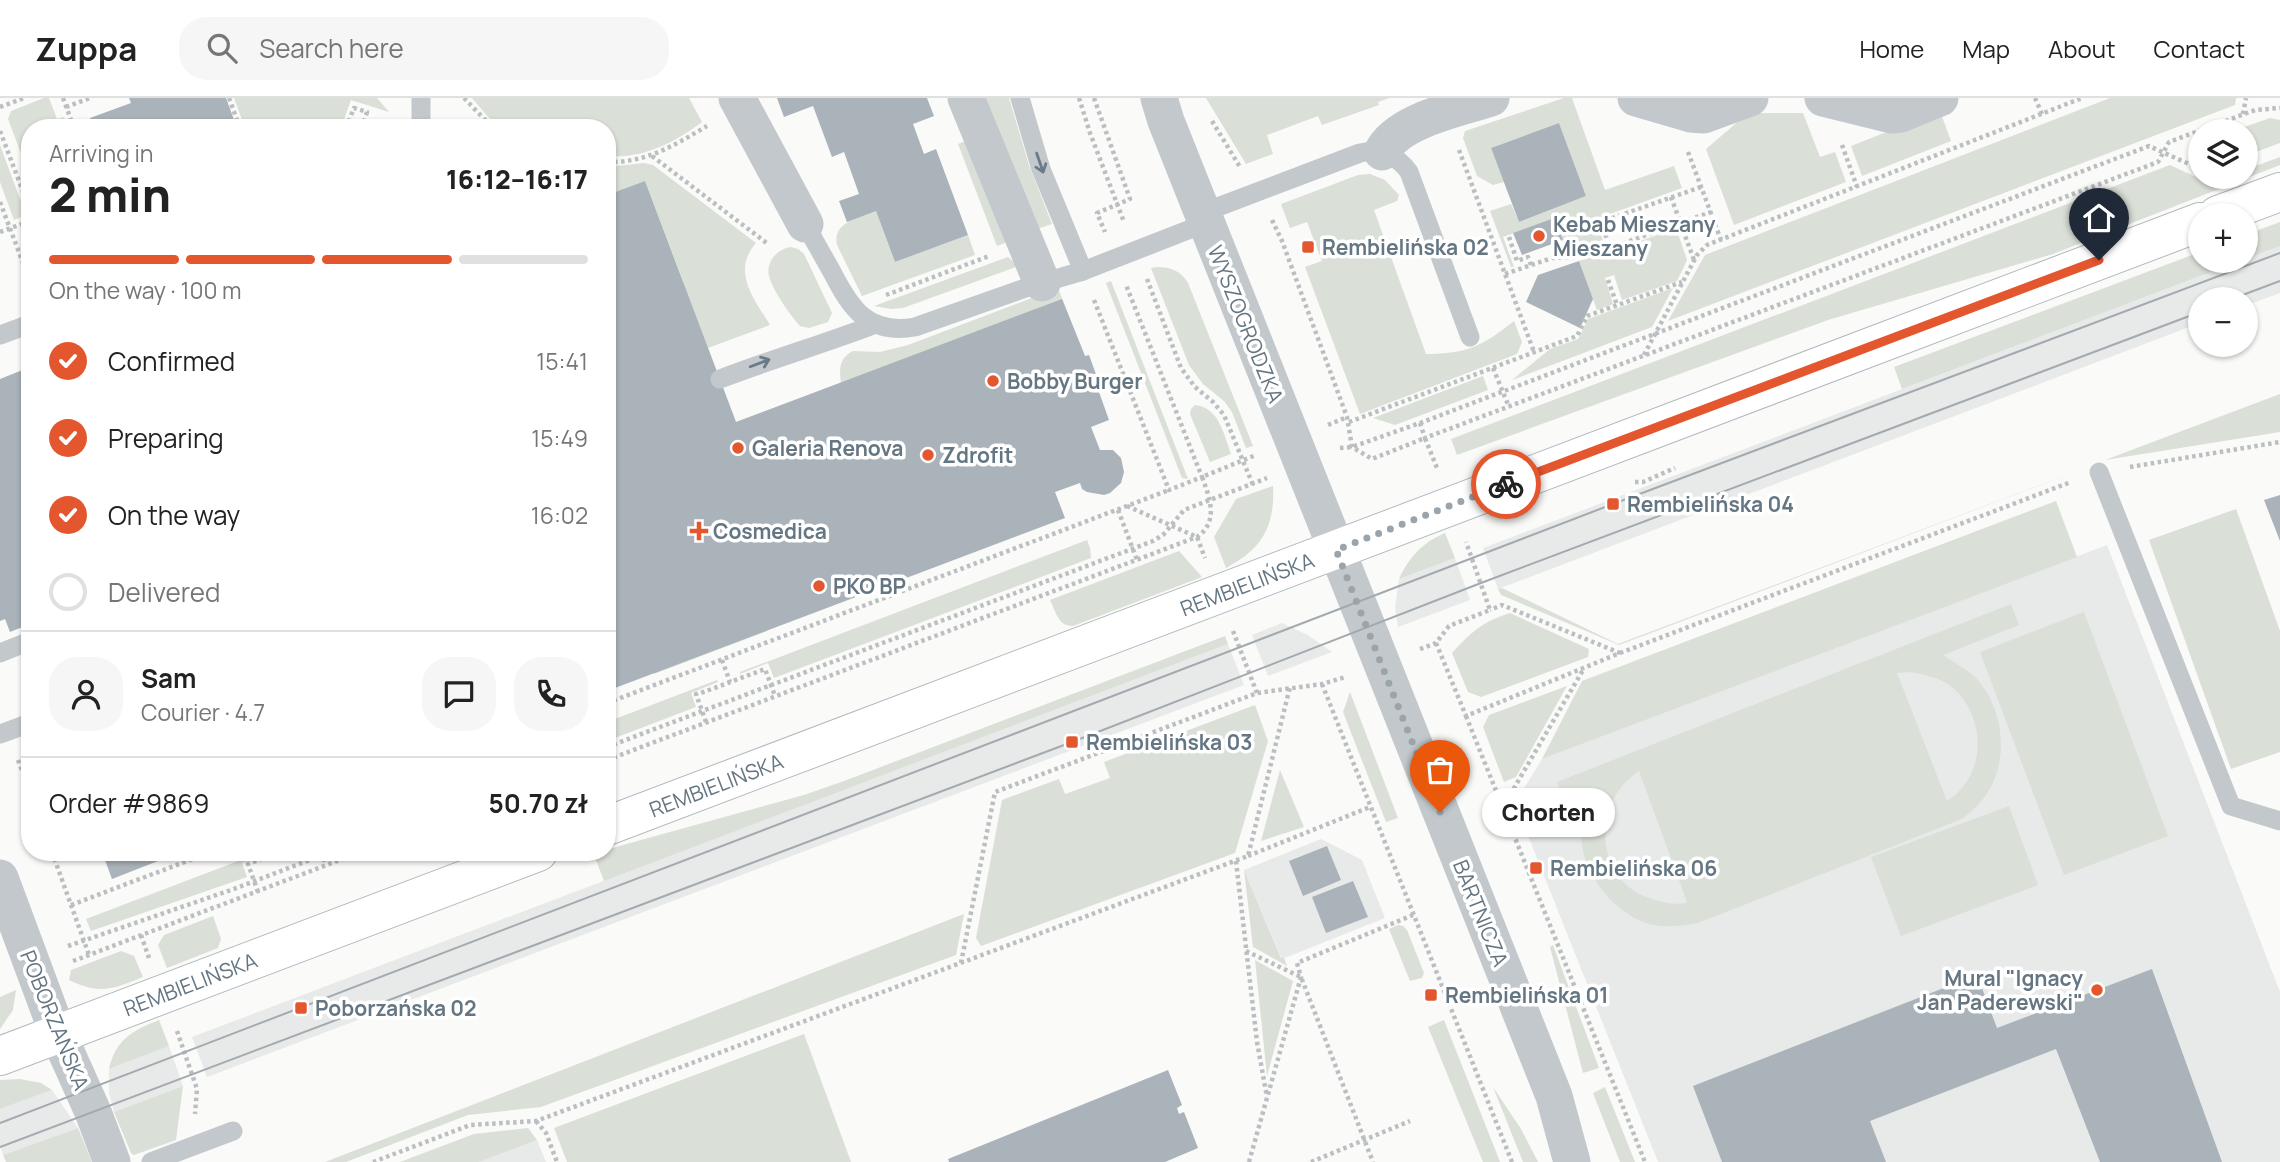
<!DOCTYPE html>
<html lang="en">
<head>
<meta charset="utf-8">
<style>
  :root { --surface:#fff; --page:#f6f6f6; --text:#222; --muted:#767676; --line:#e0e0e0; --accent:#e4572e }
  body { margin:0; font-family:Manrope,sans-serif; background:var(--page); color:var(--text); height:100vh; display:flex; flex-direction:column; font-size:26px; white-space:nowrap }
  * { box-sizing:border-box; margin:0 }
  p { font-size:23px; color:var(--muted) }
  .icon { flex:none; width:38px; height:38px; fill:none; stroke:currentColor; stroke-width:2; stroke-linecap:round; stroke-linejoin:round }
  .map { position:relative; flex:1; overflow:hidden }
  .sheet { position:absolute; left:21px; top:21px; width:595px; height:742px; display:flex; flex-direction:column; background:var(--surface); border-radius:28px; box-shadow:0 2px 5px #0004 }
  .sheet>* { flex:none }
  .controls { position:absolute; left:2188px; top:21px; display:grid; gap:14px }
  .controls a { display:grid; place-items:center; width:70px; height:70px; border-radius:50%; background:var(--surface); box-shadow:0 2px 5px #0004; font-size:35px }
  .pin { position:absolute; display:grid; place-items:center; width:60px; height:60px; color:#fff; margin:-72px -30px; border-radius:50% 50% 50% 0; rotate:-45deg; box-shadow:0 0 7px #0007 }
  .pin .icon { rotate:45deg }
  .courier { position:absolute; display:grid; place-items:center; width:70px; height:70px; margin:-35px; border:5px solid #e4572e; border-radius:50%; background:#fff; color:#222; box-shadow:0 2px 9px #0007 }
  .bubble { position:absolute; height:49px; border-radius:24px; background:var(--surface); box-shadow:0 2px 5px #0004; font-size:23px; font-weight:800; line-height:49px; text-align:center }
  .head em { font-style:normal; font-weight:800 }
  .head div { display:flex; flex-direction:column-reverse }
  .head { display:flex; align-items:center; justify-content:space-between; height:119px; padding:0 28px }
  h1 { font-size:46px; font-weight:800; line-height:52px }
  .bar { display:grid; grid-template-columns:repeat(4,1fr); gap:10px 7px; align-content:center; height:84px; padding:0 28px }
  .bar i { height:9px; border-radius:5px; background:var(--line) }
  .bar .selected { background:var(--accent) }
  .bar p { grid-column:span 4 }
  .line { display:flex; align-items:center; gap:18px; padding:0 28px; border-top:2px solid var(--line) }
  .line div { flex:1 }
  .round { display:grid; place-items:center; flex:none; width:74px; height:74px; border-radius:28px; background:var(--page) }
  ol { padding:0 28px; list-style:none }
  li { display:flex; align-items:center; gap:21px; height:77px }
  li p { margin-inline-start:auto }
  li .icon { padding:7px; border-radius:50%; background:var(--accent); color:#fff; stroke-width:4 }
  li:last-child { color:var(--muted) }
  li i { width:38px; height:38px; border:4px solid var(--line); border-radius:50% }
  header { display:flex; align-items:center; gap:42px; box-sizing:border-box; height:98px; padding:0 35px; background:var(--surface); border-bottom:2px solid var(--line) }
  header strong { font-size:33px }
  nav { display:flex; gap:38px; margin-inline-start:auto; font-size:24px }
  .search { width:490px; height:63px; background:var(--page); display:flex; align-items:center; gap:18px; box-sizing:border-box; padding:0 24px; border-radius:28px; color:var(--muted); font-size:26px }
  .map>svg:first-child { display:block }
  .built { fill:#e8e9e9 }
  .green { fill:#dadfd7; fill-rule:evenodd }
  .building { fill:#aab3b9 }
  .lines { fill:none; stroke-linecap:round; stroke-linejoin:round }
  .secondary-casing { stroke:#b3babf; stroke-width:40 }
  .path { stroke:#bbbfc2; stroke-width:4.5; stroke-dasharray:3.5 3.5; stroke-linecap:butt }
  .lane { stroke:#c3c8cc; stroke-width:19 }
  .street { stroke:#c3c8cc; stroke-width:37 }
  .secondary { stroke:#fff; stroke-width:38 }
  .tram { stroke:#a2aab0; stroke-width:2 }
  .oneway { stroke:#6a7a87 }
  .done { stroke:#99a4ac; stroke-width:7; stroke-dasharray:0 12.6 }
  .route { stroke:#e4572e; stroke-width:9 }
  .poi-dot { fill:#e4572e; stroke:#fff; stroke-width:2.5 }
  .labels { text-anchor:middle; dominant-baseline:central; stroke-width:7; stroke-linejoin:round; paint-order:stroke }
  .poi-label { font-size:21px; font-weight:bold; fill:#657683; stroke:#fff; text-anchor:start }
  .street-label { font-size:21px; fill:#657683; stroke:#fff }
</style>
</head>
<body>
<header>
<strong>Zuppa</strong>
<div class="search"><svg class="icon" aria-label="search" viewBox="0 0 24 24"><circle cx="10" cy="10" r="6"/><path d="M15 15l6 6"/></svg>Search here</div>
<nav><a>Home</a><a>Map</a><a>About</a><a>Contact</a></nav>
</header>
<div class="map">
<svg width="2280" height="1064" viewBox="0 0 2280 1064">
  <rect width="100%" height="100%" fill="#fafaf8"/>
  <g class="built">
    <path d="M2280 148V195L2245 208V201H2200V225L1498 491 1483 450 2240 163H2245V161Z"/>
    <path d="M2107 447 2280 894V1064H1658L1515 705 1542 661Z"/>
    <path d="M1455 460 1470 502 1398 529 1395 509 1399 481Z"/>
    <path d="M1282 525 1308 537 1332 554 1268 578 1252 537Z"/>
    <path d="M1228 546 1244 587 207 979 192 939Z"/>
    <path d="M1321 741 1362 762 1385 820 1282 861 1244 772Z"/>
    <path d="M169 948 183 988 114 1014 109 995V971Z"/>
    <path d="M52 992 78 1030 3 1057 0 1048V1011Z"/>
    <path d="M537 1042 546 1064H479Z"/>
  </g>
  <g class="green">
    <path d="M44 0H49L57 21 64 19 68 30H30V79L8 21 11 13Z"/>
    <path d="M234 0H377L389 14 351 2 341 30H245Z"/>
    <path d="M472 0H689L702 24C674 45 643 61 607 58V30H502L488 19Z"/>
    <path d="M980 0H1009L1029 67 1052 126 1040 130 1032 124Z"/>
    <path d="M1206 0H1389L1378 4 1379 7 1322 27 1318 18 1267 37 1273 56 1246 66Z"/>
    <path d="M1564 0H1572L1605 92 1674 68 1682 90 1596 121 1604 146 1577 155 1571 139 1563 142 1554 120 1503 139 1514 169H1511L1490 113 1511 106 1519 124 1586 98 1559 25 1491 50 1504 84 1493 87 1477 78 1463 40 1465 33Z"/>
    <path d="M2110 0H2236L2235 7 1668 223 1705 157Z"/>
    <path d="M1940 13 1951 43 1862 78 1851 48Z"/>
    <path d="M1748 15H1803L1820 59 1835 54 1846 84 1734 127 1706 51Z"/>
    <path d="M2270 20 2280 22V45L2245 58V33H2233Z"/>
    <path d="M971 41 1010 143 997 148 958 46Z"/>
    <path d="M0 47 26 117 14 122 0 84Z"/>
    <path d="M2280 59V67L2053 156 1828 222 1457 357 1451 341 2170 67 2211 86 2229 79H2245V72Z"/>
    <path d="M644 65 653 67 756 145C731 173 754 201 770 227L708 250 736 324 841 285C839 271 839 260 853 253L880 254 908 247 1058 190 1085 258 740 463 767 533 654 576 607 452 613 211 683 183 645 83 607 97V69Z"/>
    <path d="M1370 76 1385 82 1399 97 1397 103 1374 112 1426 256C1466 256 1483 248 1514 223L1522 244 1517 256 1360 316 1305 169 1322 163 1307 124 1290 130 1281 106 1358 77Z"/>
    <path d="M876 113 895 164 968 137 975 157 862 198 837 147C832 124 859 120 876 113Z"/>
    <path d="M2280 124V148L2245 161V137Z"/>
    <path d="M1676 130 1687 162 1677 183 1622 202 1614 177 1605 180 1613 206 1597 212 1579 163 1607 153 1608 155Z"/>
    <path d="M791 149 798 151 804 156 832 215 828 224 809 230 800 228C791 218 774 194 770 181 764 166 776 151 791 149Z"/>
    <path d="M2200 154V163H2240L1902 291 1894 269Z"/>
    <path d="M1008 159 1019 168 903 210 891 211 874 208Z"/>
    <path d="M1157 169C1171 169 1181 173 1188 185L1253 348 1246 350 1232 314 1224 303 1203 286 1189 267 1151 170Z"/>
    <path d="M1111 183 1188 381 1182 380 1106 185Z"/>
    <path d="M1673 190 1652 229 1512 282 1550 251 1578 241 1588 221Z"/>
    <path d="M1483 278 1488 292 1395 327 1373 320Z"/>
    <path d="M2280 296V334L2105 362Z"/>
    <path d="M1195 307C1219 309 1224 337 1231 356L1210 364 1190 316 1191 311Z"/>
    <path d="M2088 369 1619 547 1501 497 1498 491 1502 490 1618 546Z"/>
    <path d="M1273 388C1275 429 1262 451 1226 470L1214 439 1236 401Z"/>
    <path d="M2056 403 2077 459 1542 661 1582 583Z"/>
    <path d="M2236 411 2280 533V654L2231 671 2149 442Z"/>
    <path d="M1445 435 1455 460 1399 481C1409 459 1422 445 1445 435Z"/>
    <path d="M1087 442 1090 450 1091 460 774 580 768 565 740 576V574Z"/>
    <path d="M1179 453 1202 479 1073 528C1058 528 1056 514 1050 502Z"/>
    <path d="M2011 506 2019 527 1943 557C1953 564 1965 570 1974 578 2003 607 2010 659 1988 694 1981 705 1972 713 1962 721L1698 825C1680 828 1661 831 1643 824 1605 808 1577 766 1581 724 1582 713 1587 702 1591 692L1564 703 1557 684ZM1911 574C1925 577 1941 580 1952 589 1987 619 1987 678 1947 703L1897 575ZM1639 673 1687 804V805C1674 807 1662 805 1649 800 1594 781 1591 704 1639 673Z"/>
    <path d="M2084 514 2168 738 2064 777 1980 554Z"/>
    <path d="M1510 515 1589 551 1588 559 1481 599 1468 594 1452 555C1471 534 1482 524 1510 515Z"/>
    <path d="M1225 538 1228 546 604 783 594 757 607 754V752L623 747 804 697 844 683Z"/>
    <path d="M717 582 718 584 691 595 696 609 607 643V624Z"/>
    <path d="M1567 588 1516 679 1504 684 1483 629 1489 617Z"/>
    <path d="M1350 594 1398 720 1386 724 1343 614Z"/>
    <path d="M1255 607 1268 643 1235 755 981 848 976 840 1002 702 1059 681 1065 696 1110 680 1104 664Z"/>
    <path d="M1280 672 1304 729 1261 743Z"/>
    <path d="M2009 708 2038 787 1901 838 1871 759Z"/>
    <path d="M262 754H269L242 765 247 779 91 833 86 821Z"/>
    <path d="M1244 772 1281 860H1284L1287 868 1253 849Z"/>
    <path d="M964 816 956 857 541 1009 468 1017 346 1064H325Z"/>
    <path d="M213 818 221 841 218 850 167 870 158 847 164 837Z"/>
    <path d="M1398 827 1403 828 1407 832 1424 875 1422 880 1410 883 1389 831Z"/>
    <path d="M1553 847 1599 970 1583 975 1550 849Z"/>
    <path d="M121 853 134 858 143 879C114 891 99 897 69 882L71 872Z"/>
    <path d="M1255 862 1293 883 1267 978Z"/>
    <path d="M16 892 13 912 0 931V899Z"/>
    <path d="M159 922 169 948 109 971C115 942 133 932 159 922Z"/>
    <path d="M1444 922 1500 1064H1483L1428 929Z"/>
    <path d="M804 936 851 1064H567L554 1030Z"/>
    <path d="M20 981 41 985 52 992 0 1011V982Z"/>
    <path d="M183 988 176 1042 134 1057 131 1055 114 1014Z"/>
    <path d="M1493 989 1521 1031 1538 1064H1523Z"/>
    <path d="M1605 989 1635 1064H1620L1593 995Z"/>
    <path d="M78 1030 92 1064H6L3 1057Z"/>
    <path d="M528 1030 537 1042 479 1064H400L474 1036Z"/>
  </g>
  <g class="building">
    <path d="M129 0H226L237 30H93L90 20 131 5Z"/>
    <path d="M777 0H927L934 18 913 26 924 56 936 51 968 137 895 164 876 113 847 124 839 103 859 96 844 54 832 59 813 8 784 19Z"/>
    <path d="M1559 25 1586 98 1519 124 1491 50Z"/>
    <path d="M645 83 736 324 1062 201 1085 258 1089 257 1097 279 1094 280 1109 322 1091 329 1100 352H1113L1121 360 1124 374 1121 385 1110 395 1104 397 1087 394 1082 391 1080 385 1055 394 1065 420 607 593V97Z"/>
    <path d="M1554 120 1563 142 1522 157 1513 135Z"/>
    <path d="M1579 163 1593 201 1580 230 1526 204 1538 177Z"/>
    <path d="M30 269V526L10 534 5 521 0 523V281Z"/>
    <path d="M2280 397V443L2264 402Z"/>
    <path d="M1327 748 1341 782 1303 798 1289 763Z"/>
    <path d="M102 754H181L112 781Z"/>
    <path d="M1353 783 1368 819 1326 835 1312 799Z"/>
    <path d="M2152 871 2222 1064H2100L2056 951 1870 1023 1886 1064H1722L1693 988 1977 877 1997 930Z"/>
    <path d="M1168 972 1182 1007 1177 1010 1179 1016 1184 1014 1198 1050 1165 1064H949L948 1061Z"/>
  </g>
  <g class="lines">
    <g class="secondary-casing">
      <g id="secondary">
        <path d="M2218 117 2280 94"/>
        <path d="M607 728 2200 124"/>
        <path d="M0 958 538 754"/>
      </g>
    </g>
    <g class="path">
      <path d="M63 0 74 30"/>
      <path d="M229 0 240 30"/>
      <path d="M464 0 493 30"/>
      <path d="M1079 0 1090 35 1124 124"/>
      <path d="M1094 0 1130 101 1097 115 1105 134"/>
      <path d="M2035 0 2042 16"/>
      <path d="M0 9 24 0"/>
      <path d="M66 9 90 0"/>
      <path d="M2243 16 2246 0"/>
      <path d="M1212 23 1240 69"/>
      <path d="M346 30 354 10 367 14 362 30"/>
      <path d="M0 33 30 112"/>
      <path d="M1842 47 1857 89"/>
      <path d="M1459 52 1534 254"/>
      <path d="M1688 54 1721 142"/>
      <path d="M652 58 768 146"/>
      <path d="M607 64C646 65 675 47 707 28"/>
      <path d="M1701 89 1601 124 1610 150 1711 114"/>
      <path d="M1671 99 1694 162"/>
      <path d="M0 104 23 165 30 163"/>
      <path d="M1272 122 1282 143 1347 319 1352 349 1372 361 1425 340 1437 370"/>
      <path d="M0 134 30 123"/>
      <path d="M1509 139 1517 163 1528 159 1531 167"/>
      <path d="M1505 176 1552 160 1577 159 1610 148"/>
      <path d="M1147 181 1181 270 1195 289 1213 304 1224 317 1253 387"/>
      <path d="M1608 182 1617 207"/>
      <path d="M886 197 989 158"/>
      <path d="M1094 202 1169 392 1202 379 1126 187"/>
      <path d="M1644 257 1697 157 1707 147 2082 0"/>
      <path d="M1493 270 1509 309"/>
      <path d="M1349 324 1577 238 1587 218 1682 184"/>
      <path d="M1420 325 1425 340 2158 64 2169 44 2255 12 2280 10"/>
      <path d="M1328 327 1347 319"/>
      <path d="M1340 350 1352 349 1420 325 2149 48 2200 71"/>
      <path d="M2130 369 2280 344"/>
      <path d="M1635 384H1643L1675 370"/>
      <path d="M1127 408 1197 439 1205 460"/>
      <path d="M1118 412 1137 462"/>
      <path d="M1233 533 1257 595"/>
      <path d="M1436 545 1466 618 1620 555 1502 507 1490 512"/>
      <path d="M1420 551 1436 545 1449 528 1490 512 1466 444"/>
      <path d="M1620 555 2071 384"/>
      <path d="M722 562 730 584"/>
      <path d="M1322 586 1512 1064"/>
      <path d="M607 605 1169 392"/>
      <path d="M1466 618 1645 1064"/>
      <path d="M706 624 696 596 701 595 765 571 775 598"/>
      <path d="M607 649 1153 443 1163 437 1184 412 1267 380"/>
      <path d="M18 662 30 694"/>
      <path d="M607 662 1197 439C1219 424 1210 400 1202 379L1256 357"/>
      <path d="M1503 709 1583 572"/>
      <path d="M52 754 89 857"/>
      <path d="M321 754 326 767"/>
      <path d="M1248 758 1370 709"/>
      <path d="M1236 763 1257 944 1267 999"/>
      <path d="M258 794 248 766 280 754"/>
      <path d="M71 807 211 754"/>
      <path d="M141 837 149 860"/>
      <path d="M68 848 231 792 331 754"/>
      <path d="M1246 853 1301 879 1373 1064"/>
      <path d="M73 863 361 754"/>
      <path d="M961 865 995 694 1257 595 1322 586 1346 579"/>
      <path d="M177 933 197 991 195 1016"/>
      <path d="M536 1023 546 1035 557 1064"/>
      <path d="M373 1064 470 1027 536 1023 1248 758 1290 589"/>
      <path d="M1249 1064 1301 879 1297 865 1413 817"/>
      <path d="M1311 1064 1410 1023"/>
    </g>
    <g class="lane">
      <path d="M1020 0 1041 71 1083 173"/>
      <path d="M421 30V0"/>
      <path d="M1202 115 1360 55C1380 51 1397 57 1409 74L1470 239"/>
      <path d="M805 126C814 142 823 158 832 174 851 211 868 237 915 229L1031 188 1083 173 1206 125"/>
      <path d="M0 237 30 226"/>
      <path d="M720 281C772 261 824 246 876 226"/>
      <path d="M2099 374 2231 708 2280 723"/>
      <path d="M0 555 30 543"/>
      <path d="M0 636 30 625"/>
      <path d="M151 1064 233 1033"/>
    </g>
    <g class="street">
      <path d="M737 0 805 126"/>
      <path d="M966 0 1042 185"/>
      <path d="M1159 0 1166 23 1554 998 1572 1064"/>
      <path d="M1636 0 1691 16 1704 17 1750 0"/>
      <path d="M1823 0 1892 17 1901 16 1940 0"/>
      <path d="M1382 54C1398 22 1458 11 1491 0"/>
      <path d="M0 780 58 936 93 1014 112 1064"/>
    </g>
    <use href="#secondary" class="secondary"/>
    <g class="tram">
      <path d="M2232 201 2280 183"/>
      <path d="M0 1025 1613 406 2280 155"/>
      <path d="M0 1049 1072 644 1481 485 2200 214"/>
    </g>
  </g>
  <defs><path id="oneway-shaft" d="M-6 0H5M1.5-3L5.5 0L1.5 3" fill="none" stroke-width="1.6" stroke-linecap="round" stroke-linejoin="round" transform="scale(1.75)"/></defs>
  <g class="oneway">
    <use href="#oneway-shaft" transform="translate(1040 65) rotate(71)"/>
    <use href="#oneway-shaft" transform="translate(760 265) rotate(-21)"/>
  </g>
  <g class="lines">
    <path class="done" d="M1440 714 1336 452 1506 386"/>
    <path class="route" d="M1506 386 2099 162"/>
  </g>
  <g class="poi-dot">
    <circle cx="1539" cy="138" r="7"/>
    <rect x="1301" y="142" width="14" height="14" rx="3.5"/>
    <circle cx="993" cy="283" r="7"/>
    <circle cx="738" cy="350" r="7"/>
    <circle cx="928" cy="357" r="7"/>
    <rect x="1606" y="399" width="14" height="14" rx="3.5"/>
    <path d="M695.5 422.5h7v7h7v7h-7v7h-7v-7h-7v-7h7z"/>
    <circle cx="819" cy="488" r="7"/>
    <rect x="1065" y="637" width="14" height="14" rx="3.5"/>
    <rect x="1529" y="763" width="14" height="14" rx="3.5"/>
    <circle cx="2097" cy="892" r="7"/>
    <rect x="1424" y="890" width="14" height="14" rx="3.5"/>
    <rect x="294" y="903" width="14" height="14" rx="3.5"/>
  </g>
  <g class="labels">
    <g class="poi-label">
      <text x="1553" y="126">Kebab Mieszany<tspan x="1553" dy="24">Mieszany</tspan></text>
      <text x="1322" y="149">Rembielińska 02</text>
      <text x="1007" y="283">Bobby Burger</text>
      <text x="752" y="350">Galeria Renova</text>
      <text x="942" y="357">Zdrofit</text>
      <text x="1627" y="406">Rembielińska 04</text>
      <text x="713" y="433">Cosmedica</text>
      <text x="833" y="488">PKO BP</text>
      <text x="1086" y="644">Rembielińska 03</text>
      <text x="1550" y="770">Rembielińska 06</text>
      <text x="2083" y="880" text-anchor="end">Mural "Ignacy<tspan x="2083" dy="24">Jan Paderewski"</tspan></text>
      <text x="1445" y="897">Rembielińska 01</text>
      <text x="315" y="910">Poborzańska 02</text>
    </g>
    <g class="street-label">
      <text transform="translate(1246 226) rotate(68)">WYSZOGRODZKA</text>
      <text transform="translate(1247 486) rotate(-21)">REMBIELIŃSKA</text>
      <text transform="translate(716 687) rotate(-21)">REMBIELIŃSKA</text>
      <text transform="translate(1481 815) rotate(68)">BARTNICZA</text>
      <text transform="translate(190 886) rotate(-21)">REMBIELIŃSKA</text>
      <text transform="translate(55 922) rotate(68)">POBORZAŃSKA</text>
    </g>
  </g>
</svg>
<div class="controls">
<a><svg class="icon" aria-label="layers" viewBox="0 0 24 24"><path d="M12 4l9 5-9 5-9-5zM3 14l9 5 9-5"/></svg></a>
<a>+</a>
<a>−</a>
</div>
<div class="pin" style="left:1440px;top:714px;background:#ea580c"><svg class="icon" aria-label="bag" viewBox="0 0 24 24"><path d="M5 8h14l-1 12H6zM9 8a3 3 0 0 1 6 0"/></svg></div>
<div class="pin" style="left:2099px;top:162px;background:#1f2937"><svg class="icon" aria-label="home" viewBox="0 0 24 24"><path d="M3 11l9-7 9 7M6 9v11h12V9"/></svg></div>
<div class="courier" style="left:1506px;top:386px"><svg class="icon" aria-label="bike" viewBox="0 0 24 24"><circle cx="6" cy="16" r="4"/><circle cx="18" cy="16" r="4"/><path d="M6 16l4-8h5l3 8M10 8l3 8H6M13 5h3"/></svg></div>
<div class="bubble" style="left:1482px;top:690px;width:133px">Chorten</div>
<section class="sheet">
<div class="head"><div><h1>2 min</h1><p>Arriving in</p></div><em>16:12–16:17</em></div>
<div class="bar"><i class="selected"></i><i class="selected"></i><i class="selected"></i><i></i><p>On the way · 100 m</p></div>
<ol>
<li><svg class="icon" aria-label="check" viewBox="0 0 24 24"><path d="M5 12l5 5 9-10"/></svg>Confirmed<p>15:41</p></li>
<li><svg class="icon" aria-label="check" viewBox="0 0 24 24"><path d="M5 12l5 5 9-10"/></svg>Preparing<p>15:49</p></li>
<li><svg class="icon" aria-label="check" viewBox="0 0 24 24"><path d="M5 12l5 5 9-10"/></svg>On the way<p>16:02</p></li>
<li><i></i>Delivered</li>
</ol>
<div class="line" style="height:126px"><a class="round"><svg class="icon" aria-label="person" viewBox="0 0 24 24"><circle cx="12" cy="8" r="4"/><path d="M4 21q1-7 8-7t8 7"/></svg></a><div><b>Sam</b><p>Courier · 4.7</p></div><a class="round"><svg class="icon" aria-label="chat" viewBox="0 0 24 24"><path d="M4 5h16v11H9l-5 4z"/></svg></a><a class="round"><svg class="icon" aria-label="phone" viewBox="0 0 24 24"><path d="M5 4h4l2 5-3 2q2 4 5 5l2-3 5 2v4C11 20 4 13 5 4z"/></svg></a></div>
<div class="line" style="height:91px"><div>Order #9869</div><b>50.70 zł</b></div>
</section>
</div>
</body>
</html>
